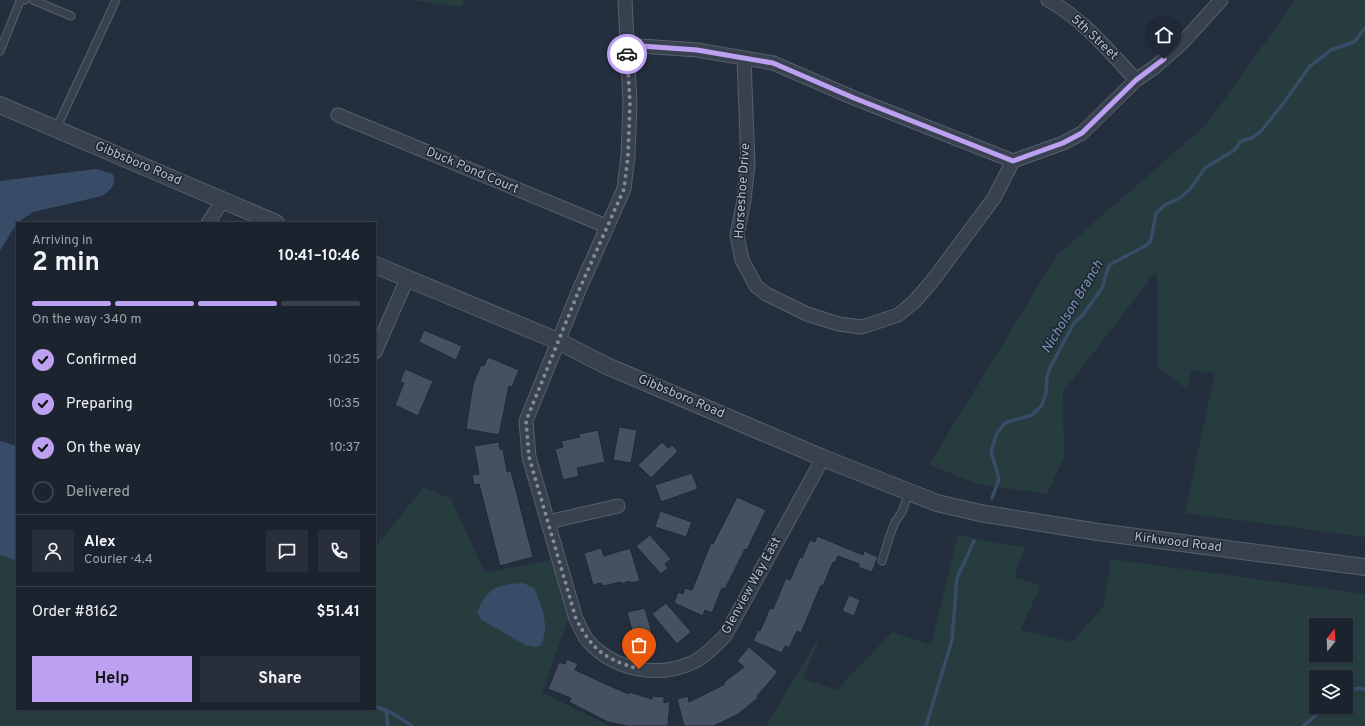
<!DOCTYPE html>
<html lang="en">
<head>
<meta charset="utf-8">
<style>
  :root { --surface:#1b232e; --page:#282f3a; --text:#f1f3f6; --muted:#a0a4aa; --line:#39404a; --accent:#bca0f2 }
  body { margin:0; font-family:Overpass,sans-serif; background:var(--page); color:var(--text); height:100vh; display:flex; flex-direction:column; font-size:15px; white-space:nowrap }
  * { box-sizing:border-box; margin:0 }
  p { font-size:13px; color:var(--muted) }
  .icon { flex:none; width:22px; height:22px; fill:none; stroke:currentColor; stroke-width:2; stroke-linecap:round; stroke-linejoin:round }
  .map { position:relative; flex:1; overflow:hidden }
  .details { position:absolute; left:16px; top:222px; width:360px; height:488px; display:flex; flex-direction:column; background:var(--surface); border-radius:0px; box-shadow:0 1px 3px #0004,0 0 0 1px var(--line) }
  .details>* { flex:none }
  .needle { width:26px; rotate:18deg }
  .tools { position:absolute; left:1309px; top:618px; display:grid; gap:8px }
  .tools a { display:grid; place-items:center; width:44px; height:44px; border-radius:0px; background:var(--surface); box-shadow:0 1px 3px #0004,0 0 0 1px var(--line); font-size:20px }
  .pin { position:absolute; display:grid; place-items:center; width:34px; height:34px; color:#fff; margin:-41px -17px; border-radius:50% 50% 50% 0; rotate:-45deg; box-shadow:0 0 4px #0007 }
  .pin .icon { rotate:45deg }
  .courier { position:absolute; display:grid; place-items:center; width:40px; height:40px; margin:-20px; border:3px solid #bca0f2; border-radius:50%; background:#fff; color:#222; box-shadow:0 1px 5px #0007 }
  .summary em { font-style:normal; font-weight:700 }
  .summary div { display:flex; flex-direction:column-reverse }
  .summary { display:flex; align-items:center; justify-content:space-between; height:68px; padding:0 16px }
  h1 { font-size:26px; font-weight:700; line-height:30px }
  .bar { display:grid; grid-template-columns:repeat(4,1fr); gap:6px 4px; align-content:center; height:48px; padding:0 16px }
  .bar i { height:5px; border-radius:3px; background:var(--line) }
  .bar .current { background:var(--accent) }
  .bar p { grid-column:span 4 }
  .line { display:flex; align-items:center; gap:10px; padding:0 16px; border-top:1px solid var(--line) }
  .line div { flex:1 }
  .round { display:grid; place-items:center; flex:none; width:42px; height:42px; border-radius:0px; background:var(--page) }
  ol { padding:0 16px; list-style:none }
  li { display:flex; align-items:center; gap:12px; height:44px }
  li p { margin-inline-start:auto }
  li .icon { padding:4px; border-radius:50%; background:var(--accent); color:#111; stroke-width:4 }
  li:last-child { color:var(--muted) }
  li i { width:22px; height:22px; border:2px solid var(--line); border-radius:50% }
  .cta { display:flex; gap:8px; margin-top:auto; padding:8px 16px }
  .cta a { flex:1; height:46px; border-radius:0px; background:var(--accent); color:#111; font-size:16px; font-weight:700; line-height:46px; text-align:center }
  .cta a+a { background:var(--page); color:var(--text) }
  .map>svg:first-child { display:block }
  .green { fill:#263c3f; fill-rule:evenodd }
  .water { fill:#394c67 }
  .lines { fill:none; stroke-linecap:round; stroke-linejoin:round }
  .stream { stroke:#394c67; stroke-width:3.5 }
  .building { fill:#455162; stroke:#1f2835 }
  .service-casing { stroke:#565f6c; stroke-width:9 }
  .minor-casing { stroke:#565f6c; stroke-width:15 }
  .tertiary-casing { stroke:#565f6c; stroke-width:18 }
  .service { stroke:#38414e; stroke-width:7 }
  .minor { stroke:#38414e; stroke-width:13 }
  .tertiary { stroke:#38414e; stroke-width:16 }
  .done { stroke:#828b98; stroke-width:4; stroke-dasharray:0 7.2 }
  .route { stroke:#bca0f2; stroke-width:5 }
  .labels { text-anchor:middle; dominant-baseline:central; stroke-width:3; stroke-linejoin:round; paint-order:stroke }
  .street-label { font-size:13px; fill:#b4bcc9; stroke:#1d2633 }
  .water-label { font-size:14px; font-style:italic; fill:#7c92b1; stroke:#1d2633 }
</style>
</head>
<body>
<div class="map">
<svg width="1365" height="726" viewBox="0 0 1365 726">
  <rect width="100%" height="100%" fill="#242f3e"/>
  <g class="green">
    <path d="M412 0H466L461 7Z"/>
    <path d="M1295 0H1365V537L1185 513 1215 373 1191 370 1187 389 1157 367V270L1063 392 1064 458 1047 494 978 484 929 465 1057 255 1207 124Z"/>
    <path d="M423 488 451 498 485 573 555 559 571 611 542 692 609 726H0V552L17 559V709H375V548Z"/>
    <path d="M958 534 995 543 1025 547 1014 577 1041 585 1020 630 1072 642 1103 607 1111 559 1365 594V726H766L822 633 803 679 837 690 892 632 931 645ZM1316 625H1346V655H1316ZM1316 677H1346V707H1316Z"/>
  </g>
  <g class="water">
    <path d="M96 169 113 174C117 184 110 191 102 196L33 212 17 223 0 251V181Z"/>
    <path d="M0 441 17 446V561L0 555Z"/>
    <path d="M523 583 534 588C542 606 550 626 541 645L537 647 525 645 482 620 477 612C489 586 497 585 523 583Z"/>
  </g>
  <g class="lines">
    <g class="stream">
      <path d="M992 498 999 479 991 451 997 433 1005 423 1032 415 1042 405 1046 393 1047 377 1050 368 1074 323 1082 316 1102 288 1109 265 1147 245 1151 240 1156 213 1165 205 1180 198 1191 188 1205 168 1236 149 1241 141 1252 138 1261 131 1283 104 1309 67 1331 50 1354 42 1365 28"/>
      <path d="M1346 688 1365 689"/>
      <path d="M375 706 392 713 412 726"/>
      <path d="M386 710 388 726"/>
      <path d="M926 726 952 640 957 578 974 541"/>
      <path d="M1303 726 1314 717 1322 707"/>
    </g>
  </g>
  <g class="building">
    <path d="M424 330 462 346 456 360 419 342Z"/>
    <path d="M488 357 519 370 512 387 509 386 499 435 466 429 473 384 481 365 484 366Z"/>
    <path d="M405 369 433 381 418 416 395 405 404 383 400 382Z"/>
    <path d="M619 427 637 430 631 463 613 460Z"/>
    <path d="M598 430 605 462 577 468 579 476 563 480 555 449 563 447 561 441 580 437 579 434Z"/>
    <path d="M499 442 500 449H503L507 472 511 471 533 557 500 566 479 484 474 485 472 475 479 474 474 446Z"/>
    <path d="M662 442 668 448 672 445 678 451 651 478 638 465Z"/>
    <path d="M692 473 698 489 661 502 655 485Z"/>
    <path d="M737 497 766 510 747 550 745 549 725 589 722 588 712 613 705 610 703 616 674 603 678 592 683 594 685 588 692 590 711 543 713 544Z"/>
    <path d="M660 511 692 522 686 537 655 527Z"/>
    <path d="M650 535 671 559 665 564 668 568 661 574 636 546Z"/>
    <path d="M817 536 863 555 864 551 878 557 872 572 858 567 859 564 838 556 835 563 833 562 823 586 821 585 801 633 797 631 789 648 785 646 782 653 753 641 758 630 760 631 770 608 773 609 786 578 790 580 800 557 802 558 810 540 815 542Z"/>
    <path d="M601 548 604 556 630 548 640 581 630 583V581L621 584V582L603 586 601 583 593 585 584 553Z"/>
    <path d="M849 595 860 600 854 616 842 611Z"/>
    <path d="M666 603 691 632 677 644 652 614Z"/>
    <path d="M645 608 654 640 636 645 627 612Z"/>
    <path d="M749 647 778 672 757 696 758 698 737 715 714 726H684L677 699 688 696 689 702 725 684 723 683 744 667 737 661Z"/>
    <path d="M567 659 578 664 575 670 628 694 629 692 652 699V696L664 697V703L670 701 668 726H628L608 722 569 702 571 698 548 689 559 662 565 664Z"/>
  </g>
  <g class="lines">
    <g class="service-casing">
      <g id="service">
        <path d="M33 0 71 16"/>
        <path d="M0 51 20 1 25 0"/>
        <path d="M56 129 116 0"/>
        <path d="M882 561 890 535 895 522 902 512 909 492"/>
      </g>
    </g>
    <g class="minor-casing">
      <g id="minor">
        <path d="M625 0 630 103 628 156 624 189 579 290 526 421 529 457 576 619C580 626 583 635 588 641 613 669 655 678 689 664 703 659 714 646 725 636L823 458"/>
        <path d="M1048 0C1083 19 1109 51 1136 80"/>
        <path d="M627 45 697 50 773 63 854 98 1013 161 1063 143 1082 133 1136 80 1155 67 1183 42 1221 0"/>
        <path d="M744 58 748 165 744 200 737 235 742 260 756 286 766 294 807 314 839 324 862 327 898 315 914 302 933 280 994 198 1013 161"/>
        <path d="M338 115 606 226"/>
        <path d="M208 223 223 200"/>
        <path d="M375 352 407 279"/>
        <path d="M548 522 618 506"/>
      </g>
    </g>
    <g class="tertiary-casing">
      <g id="tertiary">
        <path d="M0 105 276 223"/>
        <path d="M375 265 558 341 607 366 823 458 937 503 980 513 1098 532 1365 567"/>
      </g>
    </g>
    <use href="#service" class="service"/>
    <use href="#minor" class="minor"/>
    <use href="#tertiary" class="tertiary"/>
  </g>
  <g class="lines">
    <path class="done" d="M627 54 630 103 628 156 624 189 579 290 526 421 529 457 576 619C593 651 605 659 639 669"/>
    <path class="route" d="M627 54V45L697 50 773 63 854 98 1013 161 1063 143 1082 133 1136 80 1164 59"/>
  </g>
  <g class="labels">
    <g class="street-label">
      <text transform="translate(1094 38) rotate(43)">5th Street</text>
      <text transform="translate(138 164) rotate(23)">Gibbsboro Road</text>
      <text transform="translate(472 171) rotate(23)">Duck Pond Court</text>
      <text transform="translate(743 191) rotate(-86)">Horseshoe Drive</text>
      <text transform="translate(681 397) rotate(23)">Gibbsboro Road</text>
      <text transform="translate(1178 543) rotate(7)">Kirkwood Road</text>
      <text transform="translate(752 586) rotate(-61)">Glenview Way East</text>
    </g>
    <g class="water-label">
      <text transform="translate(1073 307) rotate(-59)">Nicholson Branch</text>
    </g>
  </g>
</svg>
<div class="tools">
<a><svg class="needle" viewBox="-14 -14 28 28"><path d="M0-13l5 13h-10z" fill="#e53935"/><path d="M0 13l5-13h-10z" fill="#a0a4aa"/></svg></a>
<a><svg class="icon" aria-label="layers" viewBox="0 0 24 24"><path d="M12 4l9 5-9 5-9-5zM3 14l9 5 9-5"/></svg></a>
</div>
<div class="pin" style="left:639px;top:669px;background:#ea580c"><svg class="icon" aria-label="bag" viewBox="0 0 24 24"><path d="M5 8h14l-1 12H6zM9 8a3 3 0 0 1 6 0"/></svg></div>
<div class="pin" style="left:1164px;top:59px;background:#1f2937"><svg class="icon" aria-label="home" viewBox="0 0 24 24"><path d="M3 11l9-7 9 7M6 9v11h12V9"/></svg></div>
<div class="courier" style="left:627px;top:54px"><svg class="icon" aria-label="car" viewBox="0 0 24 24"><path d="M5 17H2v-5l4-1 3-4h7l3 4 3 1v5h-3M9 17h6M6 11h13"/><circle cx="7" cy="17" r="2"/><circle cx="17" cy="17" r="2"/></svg></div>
<section class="details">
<div class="summary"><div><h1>2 min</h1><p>Arriving in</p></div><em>10:41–10:46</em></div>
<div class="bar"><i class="current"></i><i class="current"></i><i class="current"></i><i></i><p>On the way · 340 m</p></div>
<ol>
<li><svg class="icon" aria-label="check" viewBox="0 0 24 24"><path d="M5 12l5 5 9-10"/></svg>Confirmed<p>10:25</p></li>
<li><svg class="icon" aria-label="check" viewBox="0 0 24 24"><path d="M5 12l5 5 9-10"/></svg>Preparing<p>10:35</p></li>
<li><svg class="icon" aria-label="check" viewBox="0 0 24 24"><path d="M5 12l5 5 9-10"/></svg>On the way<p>10:37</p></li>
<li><i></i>Delivered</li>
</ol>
<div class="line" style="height:72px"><a class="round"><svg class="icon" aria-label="person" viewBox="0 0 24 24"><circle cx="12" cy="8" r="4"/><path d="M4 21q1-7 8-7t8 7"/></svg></a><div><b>Alex</b><p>Courier · 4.4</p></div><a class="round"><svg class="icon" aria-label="chat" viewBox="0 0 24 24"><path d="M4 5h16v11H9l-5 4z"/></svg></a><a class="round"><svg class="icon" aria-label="phone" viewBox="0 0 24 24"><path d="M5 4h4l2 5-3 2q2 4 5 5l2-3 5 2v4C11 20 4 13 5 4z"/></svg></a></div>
<div class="line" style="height:52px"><div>Order #8162</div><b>$51.41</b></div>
<div class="cta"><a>Help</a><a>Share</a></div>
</section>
</div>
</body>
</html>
